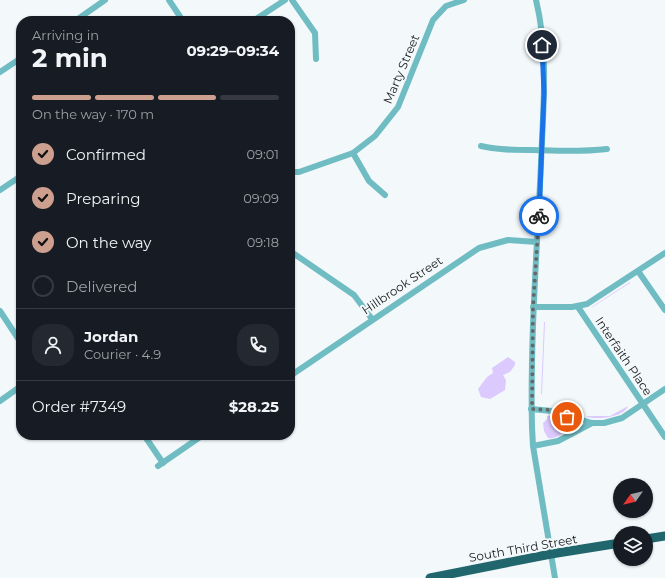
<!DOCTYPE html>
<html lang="en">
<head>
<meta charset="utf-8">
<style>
  :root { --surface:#171b24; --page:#242831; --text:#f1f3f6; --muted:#9ea1a6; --line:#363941; --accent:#cc9f8e }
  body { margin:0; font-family:Montserrat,sans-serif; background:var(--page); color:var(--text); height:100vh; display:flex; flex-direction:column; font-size:15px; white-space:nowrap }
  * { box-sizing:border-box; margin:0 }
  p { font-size:13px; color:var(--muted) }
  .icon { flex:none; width:22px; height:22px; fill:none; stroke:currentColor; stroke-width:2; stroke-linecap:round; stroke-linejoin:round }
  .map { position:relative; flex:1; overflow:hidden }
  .sheet { position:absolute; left:16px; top:16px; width:279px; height:424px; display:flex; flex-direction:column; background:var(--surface); border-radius:16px; box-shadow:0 1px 3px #0004 }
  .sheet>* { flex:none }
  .needle { width:26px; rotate:236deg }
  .controls { position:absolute; left:613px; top:478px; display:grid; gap:8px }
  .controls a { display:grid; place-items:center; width:40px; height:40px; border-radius:50%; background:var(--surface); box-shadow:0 1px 3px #0004; font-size:20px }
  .pin { position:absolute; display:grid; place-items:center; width:34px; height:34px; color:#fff; margin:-17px; border:2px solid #fff; border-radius:50%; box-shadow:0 1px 4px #0007 }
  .courier { position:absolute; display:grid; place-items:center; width:40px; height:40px; margin:-20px; border:3px solid #1a73e8; border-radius:50%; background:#fff; color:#222; box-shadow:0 1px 5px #0007 }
  .headline em { font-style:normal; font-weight:700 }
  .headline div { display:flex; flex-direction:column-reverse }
  .headline { display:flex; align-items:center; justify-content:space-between; height:68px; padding:0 16px }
  h1 { font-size:26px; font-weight:700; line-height:30px }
  .bar { display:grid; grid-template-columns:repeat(4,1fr); gap:6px 4px; align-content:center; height:48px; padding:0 16px }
  .bar i { height:5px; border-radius:3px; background:var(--line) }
  .bar .active { background:var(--accent) }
  .bar p { grid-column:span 4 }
  .line { display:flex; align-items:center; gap:10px; padding:0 16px; border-top:1px solid var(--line) }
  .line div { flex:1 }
  .round { display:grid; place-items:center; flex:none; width:42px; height:42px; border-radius:16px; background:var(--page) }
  ol { padding:0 16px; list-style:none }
  li { display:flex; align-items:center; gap:12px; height:44px }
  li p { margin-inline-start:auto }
  li .icon { padding:4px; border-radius:50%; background:var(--accent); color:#111; stroke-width:4 }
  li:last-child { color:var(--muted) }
  li i { width:22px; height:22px; border:2px solid var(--line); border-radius:50% }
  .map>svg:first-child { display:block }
  .green { fill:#dccafe }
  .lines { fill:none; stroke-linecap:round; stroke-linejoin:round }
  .minor { stroke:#6fbcc3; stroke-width:6 }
  .highway { stroke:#20666c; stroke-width:9 }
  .done { stroke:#656869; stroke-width:4; stroke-dasharray:0 7.2 }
  .route { stroke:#1a73e8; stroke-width:5 }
  .labels { text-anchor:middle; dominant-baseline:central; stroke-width:4; stroke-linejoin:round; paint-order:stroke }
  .street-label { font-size:12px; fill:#181a1b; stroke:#f3f8fb }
</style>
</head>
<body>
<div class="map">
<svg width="665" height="578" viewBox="0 0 665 578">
  <rect width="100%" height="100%" fill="#f3f8fb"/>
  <g class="green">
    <path d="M630 282V283L591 308 593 306Z"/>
    <path d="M544 322H545L542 394H541Z"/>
    <path d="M508 357 515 362V365L510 372 503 375 506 380 505 390 490 399 481 397 478 389 487 377 493 373 492 368Z"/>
    <path d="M628 406C624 417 598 420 587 417V416H610Z"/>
    <path d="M547 416C555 415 565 419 567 427 564 434 556 439 548 438L544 431 543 423 547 419Z"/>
  </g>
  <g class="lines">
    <g class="minor">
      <path d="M169 0 183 21"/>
      <path d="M292 0 315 33 316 59"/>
      <path d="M536 0C549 53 543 109 541 163 537 251 530 339 532 427L533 446 555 578"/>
      <path d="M75 21 105 0"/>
      <path d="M253 21 285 0"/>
      <path d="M0 72 21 58"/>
      <path d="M481 146C498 150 514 150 531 150 556 151 582 152 607 149"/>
      <path d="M353 153 369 181 385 195"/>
      <path d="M290 172H299L353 153 375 136 398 107 433 20 446 6 464 0"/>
      <path d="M0 190 21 176"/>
      <path d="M21 249V254"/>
      <path d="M290 251 354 295 372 319"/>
      <path d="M638 271 665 310"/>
      <path d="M533 307H572L587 304 665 253"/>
      <path d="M578 307 665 437"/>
      <path d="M0 311 21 343"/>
      <path d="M290 376 479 248 508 240 537 242"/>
      <path d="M0 401 21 386"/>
      <path d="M531 409 552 411 592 423H604L622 418 665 389"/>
      <path d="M567 417 571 434"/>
      <path d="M144 435 163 463"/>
      <path d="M533 446 558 441 592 423"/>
      <path d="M158 466 203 435"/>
    </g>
    <g class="highway">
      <path d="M646 539 665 536"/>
      <path d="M430 578 551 554 620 543"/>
    </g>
  </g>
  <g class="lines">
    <path class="done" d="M539 216 533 307 532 409 552 410 567 417"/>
    <path class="route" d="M539 216 544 93 542 45"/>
  </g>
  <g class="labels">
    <g class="street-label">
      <text transform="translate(401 69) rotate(-67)">Marty Street</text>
      <text transform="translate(402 285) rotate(-34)">Hillbrook Street</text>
      <text transform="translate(624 356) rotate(56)">Interfaith Place</text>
      <text transform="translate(523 548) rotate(-10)">South Third Street</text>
    </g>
  </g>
</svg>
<div class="controls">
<a><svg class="needle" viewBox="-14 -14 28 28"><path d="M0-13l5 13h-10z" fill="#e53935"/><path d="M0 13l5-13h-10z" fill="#9ea1a6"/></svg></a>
<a><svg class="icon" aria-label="layers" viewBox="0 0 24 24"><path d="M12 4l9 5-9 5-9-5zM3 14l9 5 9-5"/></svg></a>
</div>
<div class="pin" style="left:567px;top:417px;background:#ea580c"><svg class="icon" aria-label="bag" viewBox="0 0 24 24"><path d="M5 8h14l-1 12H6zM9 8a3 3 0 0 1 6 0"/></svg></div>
<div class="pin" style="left:542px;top:45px;background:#1f2937"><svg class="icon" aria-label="home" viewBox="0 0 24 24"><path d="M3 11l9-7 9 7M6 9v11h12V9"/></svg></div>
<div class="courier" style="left:539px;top:216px"><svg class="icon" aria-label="bike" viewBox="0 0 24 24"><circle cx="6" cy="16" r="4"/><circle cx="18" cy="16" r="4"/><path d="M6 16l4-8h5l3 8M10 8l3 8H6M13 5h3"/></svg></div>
<section class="sheet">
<div class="headline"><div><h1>2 min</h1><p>Arriving in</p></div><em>09:29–09:34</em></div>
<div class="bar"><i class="active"></i><i class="active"></i><i class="active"></i><i></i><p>On the way · 170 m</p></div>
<ol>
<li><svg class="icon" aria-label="check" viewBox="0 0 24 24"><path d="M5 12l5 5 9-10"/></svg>Confirmed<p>09:01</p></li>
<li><svg class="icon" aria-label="check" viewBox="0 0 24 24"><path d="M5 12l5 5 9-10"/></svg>Preparing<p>09:09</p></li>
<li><svg class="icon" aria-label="check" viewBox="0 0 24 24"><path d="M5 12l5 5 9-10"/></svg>On the way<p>09:18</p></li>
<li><i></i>Delivered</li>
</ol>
<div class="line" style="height:72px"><a class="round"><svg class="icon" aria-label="person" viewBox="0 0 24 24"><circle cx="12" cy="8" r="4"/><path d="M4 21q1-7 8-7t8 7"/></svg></a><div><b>Jordan</b><p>Courier · 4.9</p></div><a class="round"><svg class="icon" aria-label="phone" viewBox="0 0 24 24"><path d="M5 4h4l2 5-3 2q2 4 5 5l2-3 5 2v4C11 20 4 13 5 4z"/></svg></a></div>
<div class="line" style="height:52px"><div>Order #7349</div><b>$28.25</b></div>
</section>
</div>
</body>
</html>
